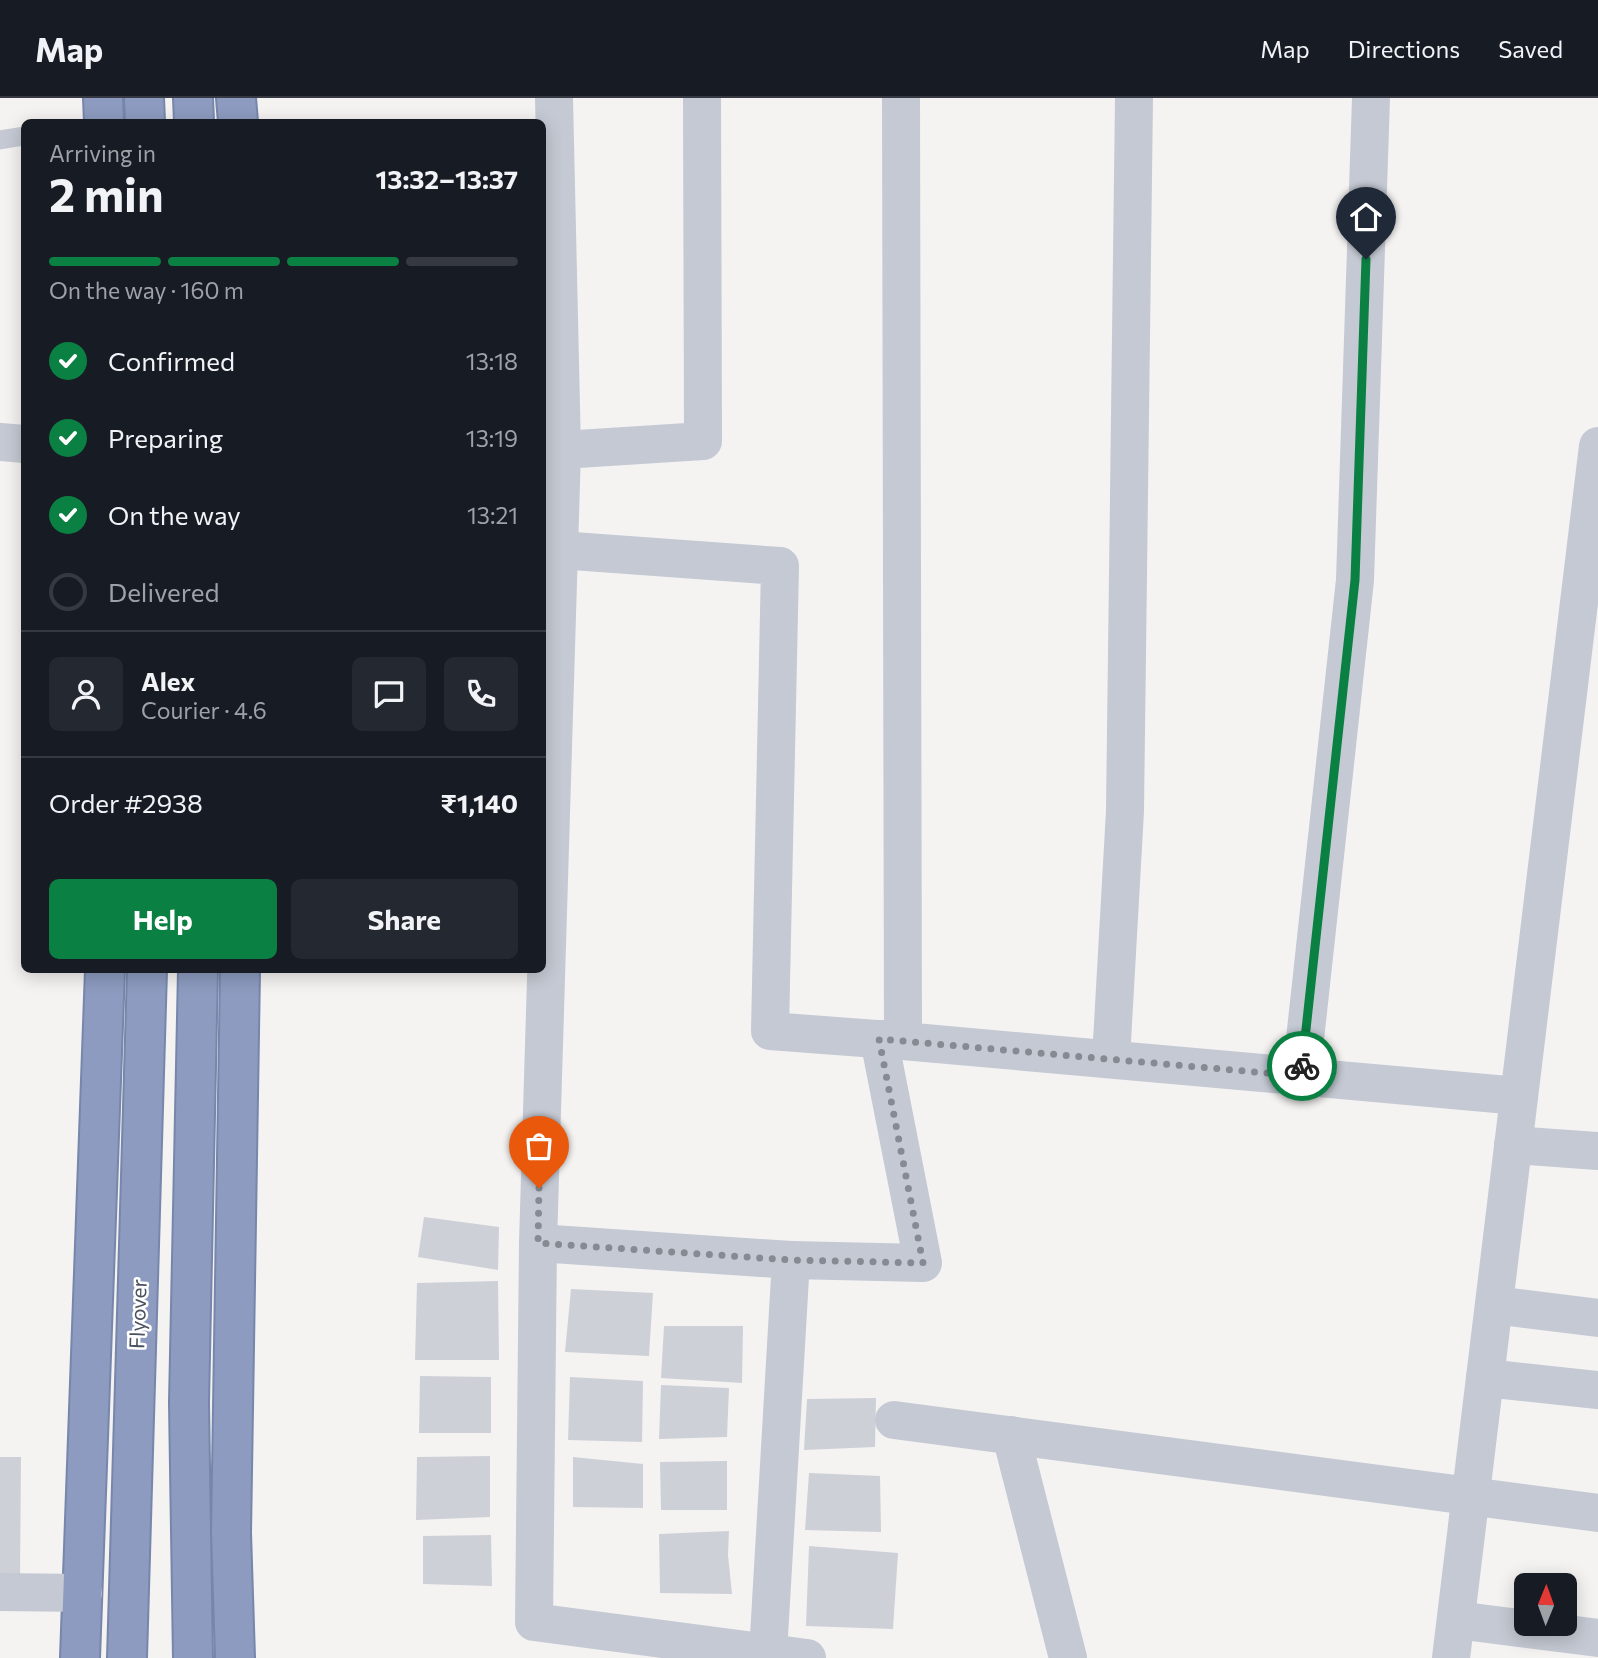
<!DOCTYPE html>
<html lang="en">
<head>
<meta charset="utf-8">
<style>
  :root { --surface:#171b24; --page:#242831; --text:#f1f3f6; --muted:#9ea1a6; --line:#363941; --accent:#0b8043 }
  body { margin:0; font-family:Commissioner,sans-serif; background:var(--page); color:var(--text); height:100vh; display:flex; flex-direction:column; font-size:26px; white-space:nowrap }
  * { box-sizing:border-box; margin:0 }
  p { font-size:23px; color:var(--muted) }
  .icon { flex:none; width:38px; height:38px; fill:none; stroke:currentColor; stroke-width:2; stroke-linecap:round; stroke-linejoin:round }
  .map { position:relative; flex:1; overflow:hidden }
  .sheet { position:absolute; left:21px; top:21px; width:525px; height:854px; display:flex; flex-direction:column; background:var(--surface); border-radius:10px; box-shadow:0 4px 18px #0003 }
  .sheet>* { flex:none }
  .needle { width:46px; rotate:1deg }
  .buttons { position:absolute; left:1514px; top:1475px; display:grid; gap:14px }
  .buttons a { display:grid; place-items:center; width:63px; height:63px; border-radius:10px; background:var(--surface); box-shadow:0 4px 18px #0003; font-size:35px }
  .pin { position:absolute; display:grid; place-items:center; width:60px; height:60px; color:#fff; margin:-72px -30px; border-radius:50% 50% 50% 0; rotate:-45deg; box-shadow:0 0 7px #0007 }
  .pin .icon { rotate:45deg }
  .courier { position:absolute; display:grid; place-items:center; width:70px; height:70px; margin:-35px; border:5px solid #0b8043; border-radius:50%; background:#fff; color:#222; box-shadow:0 2px 9px #0007 }
  .headline em { font-style:normal; font-weight:700 }
  .headline div { display:flex; flex-direction:column-reverse }
  .headline { display:flex; align-items:center; justify-content:space-between; height:119px; padding:0 28px }
  h1 { font-size:46px; font-weight:700; line-height:52px }
  .bar { display:grid; grid-template-columns:repeat(4,1fr); gap:10px 7px; align-content:center; height:84px; padding:0 28px }
  .bar i { height:9px; border-radius:5px; background:var(--line) }
  .bar .on { background:var(--accent) }
  .bar p { grid-column:span 4 }
  .line { display:flex; align-items:center; gap:18px; padding:0 28px; border-top:2px solid var(--line) }
  .line div { flex:1 }
  .round { display:grid; place-items:center; flex:none; width:74px; height:74px; border-radius:10px; background:var(--page) }
  ol { padding:0 28px; list-style:none }
  li { display:flex; align-items:center; gap:21px; height:77px }
  li p { margin-inline-start:auto }
  li .icon { padding:7px; border-radius:50%; background:var(--accent); color:#fff; stroke-width:4 }
  li:last-child { color:var(--muted) }
  li i { width:38px; height:38px; border:4px solid var(--line); border-radius:50% }
  .action { display:flex; gap:14px; margin-top:auto; padding:14px 28px }
  .action a { flex:1; height:80px; border-radius:10px; background:var(--accent); color:#fff; font-size:28px; font-weight:700; line-height:80px; text-align:center }
  .action a+a { background:var(--page); color:var(--text) }
  header { display:flex; align-items:center; gap:42px; box-sizing:border-box; height:98px; padding:0 35px; background:var(--surface); border-bottom:2px solid var(--line) }
  header strong { font-size:33px }
  nav { display:flex; gap:38px; margin-inline-start:auto; font-size:24px }
  .map>svg:first-child { display:block }
  .building { fill:#ced0d7 }
  .lines { fill:none; stroke-linecap:round; stroke-linejoin:round }
  .highway-casing { stroke:#7786ab; stroke-width:42 }
  .lane { stroke:#c4c9d3; stroke-width:19 }
  .street { stroke:#c4c9d3; stroke-width:38 }
  .highway { stroke:#8c9bbf; stroke-width:38 }
  .done { stroke:#868a92; stroke-width:7; stroke-dasharray:0 12.6 }
  .route { stroke:#0b8043; stroke-width:9 }
  .labels { text-anchor:middle; dominant-baseline:central; stroke-width:5; stroke-linejoin:round; paint-order:stroke }
  .street-label { font-size:21px; fill:#4a515f; stroke:#fff }
</style>
</head>
<body>
<header>
<strong>Map</strong>
<nav><a>Map</a><a>Directions</a><a>Saved</a></nav>
</header>
<div class="map">
<svg width="1598" height="1560" viewBox="0 0 1598 1560">
  <rect width="100%" height="100%" fill="#f4f3f2"/>
  <g class="building">
    <path d="M424 1119 499 1129 498 1172 418 1159Z"/>
    <path d="M498 1183 499 1262H415L417 1185Z"/>
    <path d="M571 1191 653 1195 649 1258 565 1254Z"/>
    <path d="M664 1228H743L742 1285 661 1280Z"/>
    <path d="M420 1278 491 1279V1335H419Z"/>
    <path d="M570 1279 643 1283 642 1344 568 1342Z"/>
    <path d="M661 1287 729 1290 727 1339 659 1341Z"/>
    <path d="M876 1300 875 1349 804 1352 807 1301Z"/>
    <path d="M490 1358V1419L416 1422 417 1359Z"/>
    <path d="M0 1359H21L20 1481 0 1480Z"/>
    <path d="M573 1359 643 1366V1410L573 1409Z"/>
    <path d="M727 1363V1412H661L660 1364Z"/>
    <path d="M809 1375 880 1378 881 1434 805 1432Z"/>
    <path d="M729 1433 728 1457 732 1496 660 1495 659 1436Z"/>
    <path d="M491 1437 492 1488 423 1486V1438Z"/>
    <path d="M809 1448 898 1455 893 1531 806 1528Z"/>
  </g>
  <g class="lines">
    <g class="highway-casing">
      <g id="highway">
        <path d="M103 0 104 24"/>
        <path d="M144 0 145 24"/>
        <path d="M193 0 194 24"/>
        <path d="M236 0 238 24"/>
        <path d="M80 1560 105 872"/>
        <path d="M127 1560 147 872"/>
        <path d="M193 1560 189 1305 198 872"/>
        <path d="M235 1560 231 1435 240 872"/>
      </g>
    </g>
    <path class="lane" d="M0 42 24 38"/>
    <g class="street">
      <path d="M702 0 703 343 562 352 538 1145 534 1524 807 1560"/>
      <path d="M901 0 903 943 1519 998"/>
      <path d="M0 344 24 346"/>
      <path d="M542 352H562L554 0"/>
      <path d="M559 452 780 468 770 933 903 943"/>
      <path d="M1111 961 1125 713 1134 0"/>
      <path d="M1301 978 1355 482 1371 0"/>
      <path d="M1513 1047 1598 1053"/>
      <path d="M538 1145 791 1162 768 1555"/>
      <path d="M791 1162 923 1165 879 941"/>
      <path d="M1494 1207 1598 1220"/>
      <path d="M1485 1280 1598 1292"/>
      <path d="M894 1322 1598 1415"/>
      <path d="M1011 1337 1068 1560"/>
      <path d="M0 1494 83 1495"/>
      <path d="M1456 1522 1598 1540"/>
      <path d="M1451 1560 1598 348"/>
    </g>
    <use href="#highway" class="highway"/>
  </g>
  <g class="lines">
    <path class="done" d="M539 1090 538 1145 791 1162 923 1165 879 941 1301 978 1302 968"/>
    <path class="route" d="M1302 968 1355 482 1366 161"/>
  </g>
  <g class="labels">
    <g class="street-label">
      <text transform="translate(137 1216) rotate(-88)">Flyover</text>
    </g>
  </g>
</svg>
<div class="buttons">
<a><svg class="needle" viewBox="-14 -14 28 28"><path d="M0-13l5 13h-10z" fill="#e53935"/><path d="M0 13l5-13h-10z" fill="#9ea1a6"/></svg></a>
</div>
<div class="pin" style="left:539px;top:1090px;background:#ea580c"><svg class="icon" aria-label="bag" viewBox="0 0 24 24"><path d="M5 8h14l-1 12H6zM9 8a3 3 0 0 1 6 0"/></svg></div>
<div class="pin" style="left:1366px;top:161px;background:#1f2937"><svg class="icon" aria-label="home" viewBox="0 0 24 24"><path d="M3 11l9-7 9 7M6 9v11h12V9"/></svg></div>
<div class="courier" style="left:1302px;top:968px"><svg class="icon" aria-label="bike" viewBox="0 0 24 24"><circle cx="6" cy="16" r="4"/><circle cx="18" cy="16" r="4"/><path d="M6 16l4-8h5l3 8M10 8l3 8H6M13 5h3"/></svg></div>
<section class="sheet">
<div class="headline"><div><h1>2 min</h1><p>Arriving in</p></div><em>13:32–13:37</em></div>
<div class="bar"><i class="on"></i><i class="on"></i><i class="on"></i><i></i><p>On the way · 160 m</p></div>
<ol>
<li><svg class="icon" aria-label="check" viewBox="0 0 24 24"><path d="M5 12l5 5 9-10"/></svg>Confirmed<p>13:18</p></li>
<li><svg class="icon" aria-label="check" viewBox="0 0 24 24"><path d="M5 12l5 5 9-10"/></svg>Preparing<p>13:19</p></li>
<li><svg class="icon" aria-label="check" viewBox="0 0 24 24"><path d="M5 12l5 5 9-10"/></svg>On the way<p>13:21</p></li>
<li><i></i>Delivered</li>
</ol>
<div class="line" style="height:126px"><a class="round"><svg class="icon" aria-label="person" viewBox="0 0 24 24"><circle cx="12" cy="8" r="4"/><path d="M4 21q1-7 8-7t8 7"/></svg></a><div><b>Alex</b><p>Courier · 4.6</p></div><a class="round"><svg class="icon" aria-label="chat" viewBox="0 0 24 24"><path d="M4 5h16v11H9l-5 4z"/></svg></a><a class="round"><svg class="icon" aria-label="phone" viewBox="0 0 24 24"><path d="M5 4h4l2 5-3 2q2 4 5 5l2-3 5 2v4C11 20 4 13 5 4z"/></svg></a></div>
<div class="line" style="height:91px"><div>Order #2938</div><b>₹1,140</b></div>
<div class="action"><a>Help</a><a>Share</a></div>
</section>
</div>
</body>
</html>
